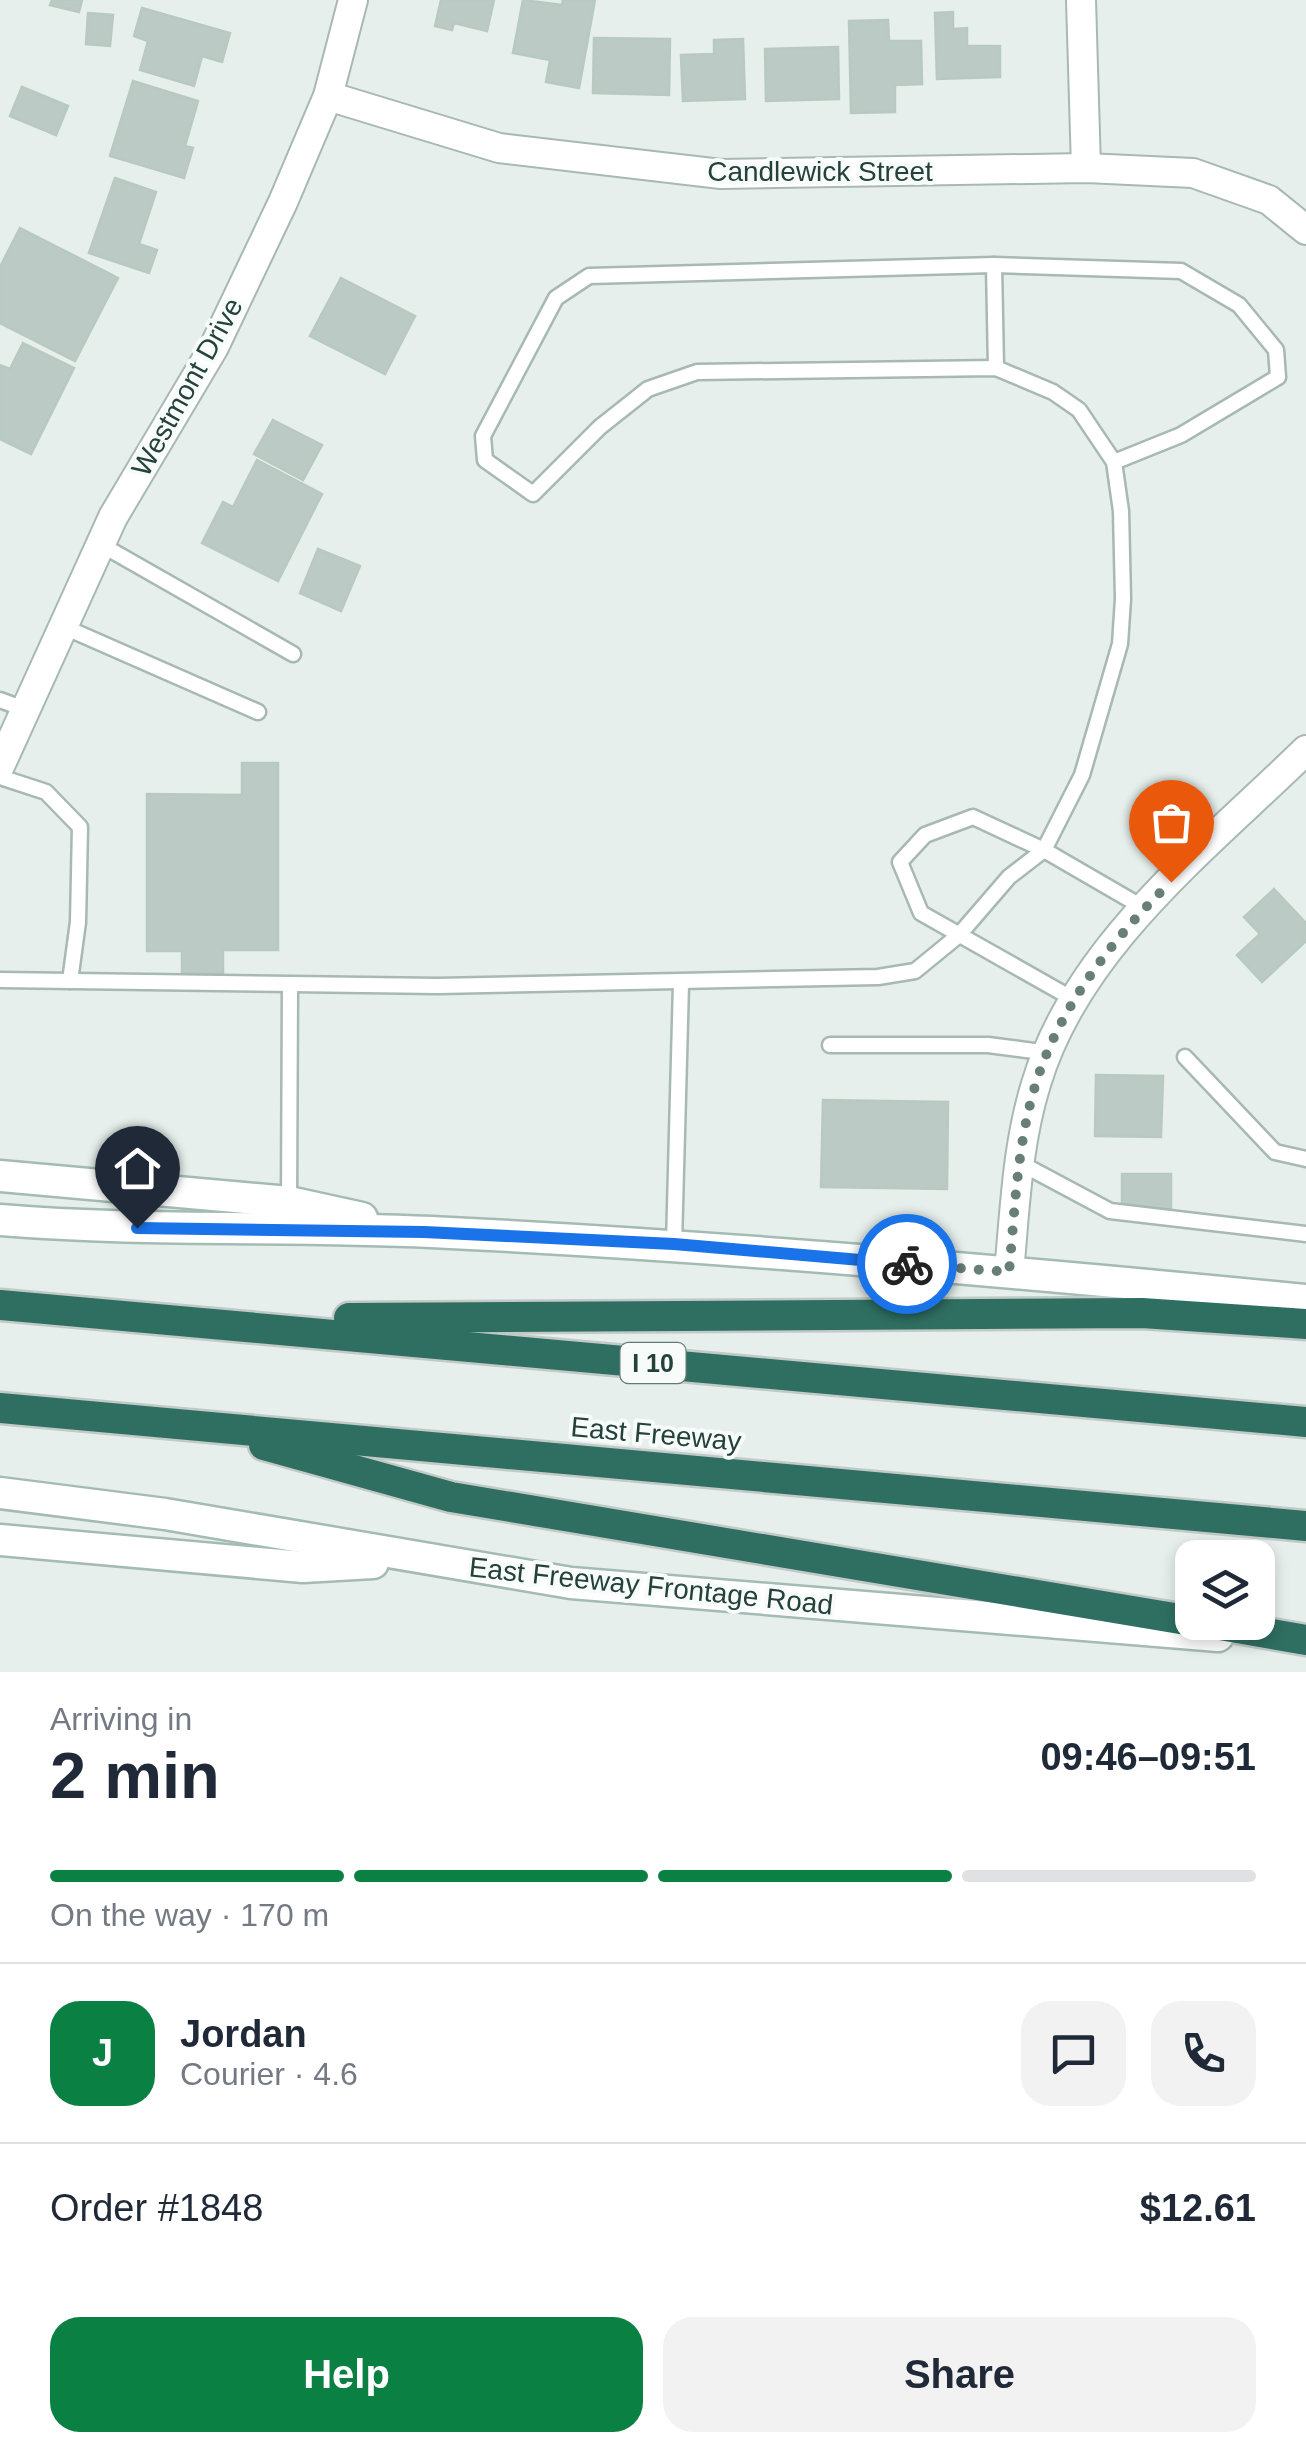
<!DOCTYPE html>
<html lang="en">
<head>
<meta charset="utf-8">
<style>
  :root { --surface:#fff; --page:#f2f2f3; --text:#1f2937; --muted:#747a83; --line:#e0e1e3; --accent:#0b8043 }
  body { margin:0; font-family:Helvetica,sans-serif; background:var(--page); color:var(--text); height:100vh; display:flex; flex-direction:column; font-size:38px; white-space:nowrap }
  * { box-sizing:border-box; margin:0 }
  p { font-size:32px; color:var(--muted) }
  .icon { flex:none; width:55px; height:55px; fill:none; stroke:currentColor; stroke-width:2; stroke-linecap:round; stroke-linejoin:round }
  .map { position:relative; height:1672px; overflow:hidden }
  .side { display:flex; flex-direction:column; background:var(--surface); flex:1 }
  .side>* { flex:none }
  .tools { position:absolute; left:1175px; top:1540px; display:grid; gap:20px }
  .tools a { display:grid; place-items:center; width:100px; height:100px; border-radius:20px; background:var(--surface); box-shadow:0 5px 15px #0003; font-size:50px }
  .pin { position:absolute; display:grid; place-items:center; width:85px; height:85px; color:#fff; margin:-102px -42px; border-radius:50% 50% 50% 0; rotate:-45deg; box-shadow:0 0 10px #0007 }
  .pin .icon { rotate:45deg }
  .courier { position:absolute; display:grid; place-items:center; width:100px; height:100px; margin:-50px; border:8px solid #1a73e8; border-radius:50%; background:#fff; color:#222; box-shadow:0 2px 12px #0007 }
  .head em { font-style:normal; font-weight:800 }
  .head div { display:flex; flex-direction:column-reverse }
  .head { display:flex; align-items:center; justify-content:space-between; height:170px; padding:0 50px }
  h1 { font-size:65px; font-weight:800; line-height:75px }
  .bar { display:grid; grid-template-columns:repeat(4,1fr); gap:15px 10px; align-content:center; height:120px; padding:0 50px }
  .bar i { height:12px; border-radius:8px; background:var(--line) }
  .bar .selected { background:var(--accent) }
  .bar p { grid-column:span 4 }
  .line { display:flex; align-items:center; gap:25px; padding:0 50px; border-top:2px solid var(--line) }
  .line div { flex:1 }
  .round { display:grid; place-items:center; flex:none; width:105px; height:105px; border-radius:30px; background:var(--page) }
  .button { display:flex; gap:20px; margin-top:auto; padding:20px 50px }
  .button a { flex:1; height:115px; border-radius:30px; background:var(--accent); color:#fff; font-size:40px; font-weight:800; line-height:115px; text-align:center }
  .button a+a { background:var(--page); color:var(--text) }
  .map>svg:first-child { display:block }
  .building { fill:#bbcac4; stroke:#b8c9c2; stroke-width:2.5 }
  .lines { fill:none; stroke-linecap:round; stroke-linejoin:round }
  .service-casing { stroke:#a8b8b2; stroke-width:19 }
  .minor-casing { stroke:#a8b8b2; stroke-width:32 }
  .secondary-casing { stroke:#a4bbb3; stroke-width:35 }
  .motorway-casing { stroke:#c2cac8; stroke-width:35 }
  .service { stroke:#fff; stroke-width:14 }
  .minor { stroke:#fff; stroke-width:28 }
  .secondary { stroke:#fff; stroke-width:30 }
  .motorway { stroke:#2f6f62; stroke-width:30 }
  .done { stroke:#687f78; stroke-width:10; stroke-dasharray:0 18 }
  .route { stroke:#1a73e8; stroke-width:12 }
  .labels { text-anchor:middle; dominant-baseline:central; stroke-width:8; stroke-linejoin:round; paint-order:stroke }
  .shield { fill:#f7fbf9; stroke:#637a73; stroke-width:2.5 }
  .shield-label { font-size:25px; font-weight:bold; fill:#24423a }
  .street-label { font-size:28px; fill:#24423a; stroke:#f7fbf9 }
</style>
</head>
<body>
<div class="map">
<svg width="1306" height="1672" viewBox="0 0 1306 1672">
  <rect width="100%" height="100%" fill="#e6efeb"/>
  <g class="building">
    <path d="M52 0H82L79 12 50 5Z"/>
    <path d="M441 0H494L487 31 454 23 452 30 435 26Z"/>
    <path d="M523 0 562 5 563 0H595L579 88 546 82 550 60 513 53Z"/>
    <path d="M142 8 230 33 222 62 202 56 194 86 140 70 148 41 134 36Z"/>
    <path d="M953 12V29L967 28V46H1000V77L937 79 935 13Z"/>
    <path d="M88 13 113 15 110 46 86 44Z"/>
    <path d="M888 20 889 41H921L922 84 895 85V112L851 113 849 21Z"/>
    <path d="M594 38 670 39 669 95 593 93Z"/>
    <path d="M743 39 745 99 683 101 681 55 714 54V40Z"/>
    <path d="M838 47 839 99 766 101 765 49Z"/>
    <path d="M133 81 198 101 185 146 193 148 184 178 110 156Z"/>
    <path d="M22 87 68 106 56 135 10 116Z"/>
    <path d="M115 178 156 192 139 244 157 250 149 273 89 253Z"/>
    <path d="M20 228 118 278 75 361 0 323V267Z"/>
    <path d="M341 278 415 316 385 374 310 336Z"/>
    <path d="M23 343 74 368 31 454 0 439V365L10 369Z"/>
    <path d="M273 420 322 445 303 480 254 454Z"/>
    <path d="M257 460 322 494 278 581 202 543 223 502 233 507Z"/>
    <path d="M318 549 360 566 341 611 300 593Z"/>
    <path d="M242 763H278V950H223V973H182V951H147V794L242 795Z"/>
    <path d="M1274 889 1306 923V941L1262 982 1237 955 1260 934 1244 917Z"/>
    <path d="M1096 1075 1163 1076 1161 1137 1095 1136Z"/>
    <path d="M823 1100 948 1102 947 1189 821 1187Z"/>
    <path d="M1122 1174H1171V1208L1122 1209Z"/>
  </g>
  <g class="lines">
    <g class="service-casing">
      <g id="service">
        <path d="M994 265 996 368"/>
        <path d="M100 544 293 654"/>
        <path d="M62 626 258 712"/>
        <path d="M0 700 24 709"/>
        <path d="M0 777 46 792 80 827 78 922 70 981"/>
        <path d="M0 980 438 986 878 977 915 971 959 935 1009 877 1044 850 1082 775 1120 644 1123 599 1121 511 1114 462 1079 410 1053 392 996 368 697 372 648 389 600 427 533 494 485 460 483 436 556 298 589 276 994 265 1181 271 1239 305 1276 350 1278 377 1181 435 1114 462"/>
        <path d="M1073 999 921 913 900 862 925 835 973 817 1044 850 1144 908"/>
        <path d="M830 1045H988L1049 1053"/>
        <path d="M1185 1057 1275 1152 1306 1159"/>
        <path d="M1020 1163 1110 1211 1306 1234"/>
        <path d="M289 1202 290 985"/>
        <path d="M674 1244 681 984"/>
      </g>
    </g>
    <g class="minor-casing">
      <g id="minor">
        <path d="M1081 0 1086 168"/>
        <path d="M328 96 499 148 721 174 1086 168 1193 173 1269 200 1306 230"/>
        <path d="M0 766 113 517 214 347 283 202 328 96 353 0"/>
        <path d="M1009 1272C1015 1209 1017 1145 1036 1084 1077 946 1207 847 1306 750"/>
      </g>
    </g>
    <g class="secondary-casing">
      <g id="secondary">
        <path d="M0 1176 289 1202 362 1218"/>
        <path d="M0 1220C144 1232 287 1225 431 1232 723 1246 1015 1272 1306 1300"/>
        <path d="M0 1493 165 1514 571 1583 1218 1636"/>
        <path d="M0 1540 303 1567 373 1563"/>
      </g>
    </g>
    <g class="motorway-casing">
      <g id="motorway">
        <path d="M0 1305 1306 1422"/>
        <path d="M349 1318 1142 1313 1306 1324"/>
        <path d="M0 1408 1306 1526"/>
        <path d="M264 1445 451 1497 1192 1621"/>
        <path d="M1203 1622 1306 1640"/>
      </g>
    </g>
    <use href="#service" class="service"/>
    <use href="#minor" class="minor"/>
    <use href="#secondary" class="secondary"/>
    <use href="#motorway" class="motorway"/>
  </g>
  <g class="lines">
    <path class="done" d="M907 1264 1009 1272C1015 1209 1017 1144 1036 1083 1060 1006 1114 937 1171 882"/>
    <path class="route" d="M137 1228 424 1232 674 1244 907 1264"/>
  </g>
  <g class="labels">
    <rect class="shield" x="620.5" y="1343" width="65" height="40" rx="8"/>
    <g class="shield-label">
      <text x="653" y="1363">I 10</text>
    </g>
    <g class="street-label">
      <text x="820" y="171">Candlewick Street</text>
      <text transform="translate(187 387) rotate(-61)">Westmont Drive</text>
      <text transform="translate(656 1434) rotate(5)">East Freeway</text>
      <text transform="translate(651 1586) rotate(6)">East Freeway Frontage Road</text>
    </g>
  </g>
</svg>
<div class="tools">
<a><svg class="icon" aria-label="layers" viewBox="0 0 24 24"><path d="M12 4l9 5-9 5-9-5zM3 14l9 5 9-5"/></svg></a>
</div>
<div class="pin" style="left:1171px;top:882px;background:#ea580c"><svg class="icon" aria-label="bag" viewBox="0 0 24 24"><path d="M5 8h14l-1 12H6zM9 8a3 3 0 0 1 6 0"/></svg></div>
<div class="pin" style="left:137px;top:1228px;background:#1f2937"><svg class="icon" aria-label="home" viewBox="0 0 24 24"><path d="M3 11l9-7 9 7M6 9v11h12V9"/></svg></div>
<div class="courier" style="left:907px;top:1264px"><svg class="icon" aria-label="bike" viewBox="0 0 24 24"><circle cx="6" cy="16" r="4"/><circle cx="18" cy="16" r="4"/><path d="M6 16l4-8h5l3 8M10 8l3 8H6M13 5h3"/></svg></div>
</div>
<section class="side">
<div class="head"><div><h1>2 min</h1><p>Arriving in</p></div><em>09:46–09:51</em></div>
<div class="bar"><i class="selected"></i><i class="selected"></i><i class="selected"></i><i></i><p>On the way · 170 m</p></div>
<div class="line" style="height:180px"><b class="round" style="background:var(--accent);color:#fff">J</b><div><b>Jordan</b><p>Courier · 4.6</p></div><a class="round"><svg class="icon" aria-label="chat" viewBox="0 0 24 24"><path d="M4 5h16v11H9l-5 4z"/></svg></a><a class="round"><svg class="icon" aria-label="phone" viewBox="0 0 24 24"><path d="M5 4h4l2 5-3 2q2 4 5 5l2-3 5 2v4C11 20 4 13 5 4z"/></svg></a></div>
<div class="line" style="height:130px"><div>Order #1848</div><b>$12.61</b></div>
<div class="button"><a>Help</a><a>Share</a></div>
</section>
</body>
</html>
